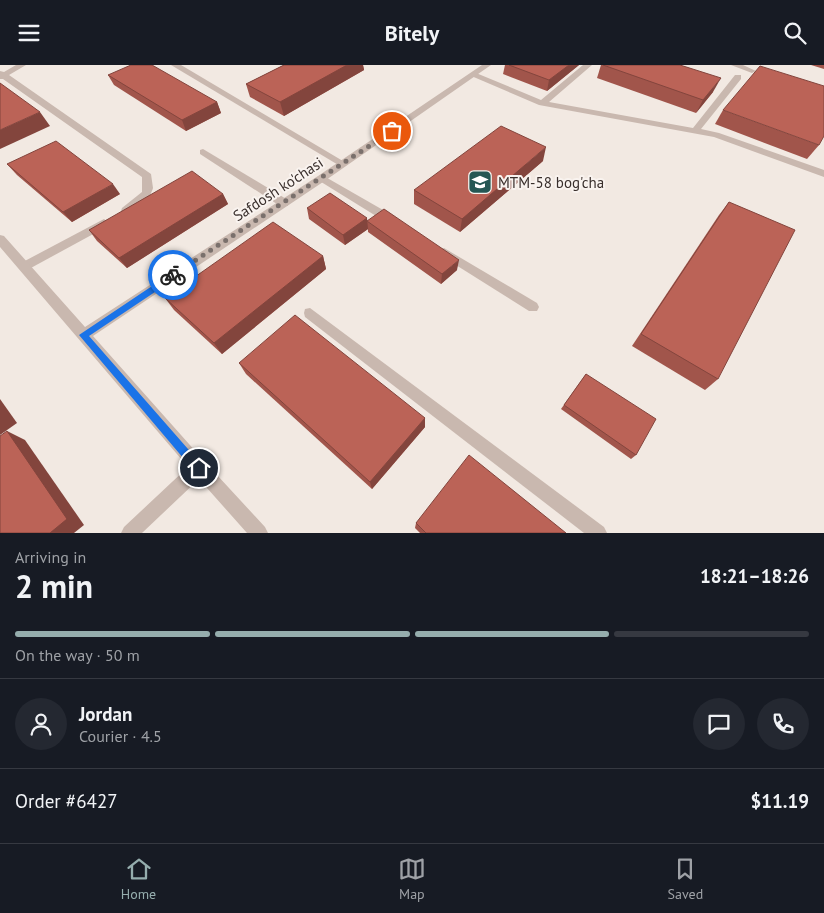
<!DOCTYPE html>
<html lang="en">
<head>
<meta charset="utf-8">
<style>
  :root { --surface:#171b24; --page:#242831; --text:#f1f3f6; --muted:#9ea1a6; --line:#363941; --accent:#95adad }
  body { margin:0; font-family:"PT Sans",sans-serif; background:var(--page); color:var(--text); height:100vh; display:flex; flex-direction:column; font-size:19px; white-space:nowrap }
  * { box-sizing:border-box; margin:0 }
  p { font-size:16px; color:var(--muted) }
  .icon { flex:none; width:28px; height:28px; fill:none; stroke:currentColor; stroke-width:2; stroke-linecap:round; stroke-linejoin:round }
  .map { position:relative; height:468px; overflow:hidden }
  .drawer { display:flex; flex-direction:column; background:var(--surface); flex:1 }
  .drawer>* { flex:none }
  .pin { position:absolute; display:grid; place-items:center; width:42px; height:42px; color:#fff; margin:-21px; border:2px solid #fff; border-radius:50%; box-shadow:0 1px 5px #0007 }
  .courier { position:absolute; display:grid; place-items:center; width:50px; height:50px; margin:-25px; border:4px solid #1a73e8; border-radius:50%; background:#fff; color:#222; box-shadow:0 1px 6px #0007 }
  .headline em { font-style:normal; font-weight:800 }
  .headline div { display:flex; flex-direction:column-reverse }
  .headline { display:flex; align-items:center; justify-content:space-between; height:85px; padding:0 15px }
  h1 { font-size:32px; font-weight:800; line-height:38px }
  .bar { display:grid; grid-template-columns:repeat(4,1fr); gap:8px 5px; align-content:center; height:60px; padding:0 15px }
  .bar i { height:6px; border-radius:4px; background:var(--line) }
  .bar .current { background:var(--accent) }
  .bar p { grid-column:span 4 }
  .line { display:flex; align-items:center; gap:12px; padding:0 15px; border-top:1px solid var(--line) }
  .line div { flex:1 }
  .round { display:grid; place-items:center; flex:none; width:52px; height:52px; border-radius:26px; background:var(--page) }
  header { display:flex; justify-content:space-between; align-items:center; height:65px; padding:0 15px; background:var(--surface); font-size:22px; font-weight:800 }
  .dock { display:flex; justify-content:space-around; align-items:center; height:70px; border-top:1px solid var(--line); background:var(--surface); font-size:14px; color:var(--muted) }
  .dock a { display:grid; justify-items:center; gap:2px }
  .dock .current { color:var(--accent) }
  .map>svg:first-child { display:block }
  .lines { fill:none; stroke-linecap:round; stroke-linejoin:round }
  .lane { fill:#c9b8af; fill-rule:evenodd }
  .street { fill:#c9b8af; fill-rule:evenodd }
  .wall { fill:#a1554b }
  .shaded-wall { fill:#83453d }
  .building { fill:#bb6357; stroke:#83453d }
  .route { fill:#1a73e8 }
  .done { stroke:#7a706c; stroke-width:5; stroke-dasharray:0 9 }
  .labels { text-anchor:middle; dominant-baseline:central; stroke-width:4; stroke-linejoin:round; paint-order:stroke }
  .poi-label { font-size:15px; fill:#392f2c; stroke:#f9f3ef; text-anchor:start }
  .street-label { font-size:15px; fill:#392f2c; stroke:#f9f3ef }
</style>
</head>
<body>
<header><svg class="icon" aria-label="menu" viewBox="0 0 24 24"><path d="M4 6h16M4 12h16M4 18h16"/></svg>Bitely<svg class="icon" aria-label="search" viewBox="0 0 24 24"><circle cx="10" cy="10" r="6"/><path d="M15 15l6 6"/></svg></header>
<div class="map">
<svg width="824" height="468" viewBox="0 0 824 468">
  <rect width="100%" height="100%" fill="#f2e9e2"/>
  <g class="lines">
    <g class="lane">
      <path d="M16 0H26L9 10 151 109 153 123C150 134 135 152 122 149L121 146 122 143 142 127V112L3 14H0V6L4 7Z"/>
      <path d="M171 0H181L348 99 343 102 340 101Z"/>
      <path d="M583 0H592L549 37 693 63 735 10H741V14L701 64 719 68 824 105V112L714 72 539 40 469 10 476 8 541 35Z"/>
      <path d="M731 0H743L756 6 752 8Z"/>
      <path d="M203 84 288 135V141H280L200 89V85Z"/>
      <path d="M322 110 397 153 398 156 397 159H389L318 115 317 113Z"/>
      <path d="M104 154 109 158 108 161 29 204H21L19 201 21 198Z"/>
      <path d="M444 183 537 238 539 242 537 246H529L440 190 438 187 440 184Z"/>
      <path d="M310 243 604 462 607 468H584L305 252 304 248 305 244Z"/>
    </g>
    <path class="street" d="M482 0H491L326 115 93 271 205 397 265 462 268 468H247L199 414 142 468H121L124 462 188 402 0 182V170L4 171 85 262 318 111Z"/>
  </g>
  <g class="wall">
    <path d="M284 0H363L364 5 284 51 250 32 246 19Z"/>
    <path d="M505 0H579L547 26 503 9Z"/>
    <path d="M601 0H680L713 27 696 48 597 13Z"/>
    <path d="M811 0H824V4Z"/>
    <path d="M108 10 217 37 221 48 186 66 114 20Z"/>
    <path d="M723 45 819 80 807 94 715 59Z"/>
    <path d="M543 96 460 167 414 139V125Z"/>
    <path d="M7 99 120 129 72 157 17 110Z"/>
    <path d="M223 129 228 139 127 203 97 176 89 165Z"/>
    <path d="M729 137 718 314 705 325 632 281 719 150Z"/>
    <path d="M307 143 367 153V156L457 205 441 219 368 167V164L345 180 309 154Z"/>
    <path d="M323 191 326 204 222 289 174 245 165 233Z"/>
    <path d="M239 298 425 353V362L372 424 246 309Z"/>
    <path d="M586 309 636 390 631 394 561 344Z"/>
    <path d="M416 458 566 468H420L415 463Z"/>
  </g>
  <g class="shaded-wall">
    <path d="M347 0H363L364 5 284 51 280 37Z"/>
    <path d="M569 0H579L547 26 549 15Z"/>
    <path d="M721 13 713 27 696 48 703 35Z"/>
    <path d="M217 37 221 48 186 66 182 55Z"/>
    <path d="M40 47 50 61 0 84V65Z"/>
    <path d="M546 82 543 96 460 167 462 154Z"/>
    <path d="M113 119 120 129 72 157 63 147Z"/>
    <path d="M223 129 228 139 127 203 119 193Z"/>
    <path d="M367 153 368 164 345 180 343 170Z"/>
    <path d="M323 191 326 204 222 289 214 278Z"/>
    <path d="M459 195 457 205 441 219 442 209Z"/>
    <path d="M0 334 17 358 0 370Z"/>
    <path d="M425 353V362L372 424 370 417Z"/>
    <path d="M7 366 25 375 84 460 74 468H50Z"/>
  </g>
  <g class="building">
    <path d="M131 0H152L217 37 182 55 108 10Z"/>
    <path d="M284 0H347L280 37 246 19Z"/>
    <path d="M509 0H569L549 15Z"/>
    <path d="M603 0H680L721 13 703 35Z"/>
    <path d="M760 1 824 21V71L819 80 723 45Z"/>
    <path d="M0 18 40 47 0 65Z"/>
    <path d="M501 61 546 82 462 154 414 125Z"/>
    <path d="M56 76 113 119 63 147 7 99Z"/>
    <path d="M192 106 223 129 119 193 89 165Z"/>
    <path d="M330 128 367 153 343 170 307 143Z"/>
    <path d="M729 137 795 165 718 314 641 269Z"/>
    <path d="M384 144 459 195 442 209 367 156Z"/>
    <path d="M273 157 323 191 214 278 165 233Z"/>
    <path d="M295 250 425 353 370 417 239 298Z"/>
    <path d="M586 309 656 354 636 390 564 340Z"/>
    <path d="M7 366 67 454 50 468H0V371Z"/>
    <path d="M469 390 566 468H426L416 458Z"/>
  </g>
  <path class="route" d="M173 207 177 210 176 213 89 271 202 400V407L199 408 195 407 79 270Z"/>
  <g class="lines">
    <path class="done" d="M173 210 392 66"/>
  </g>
  <defs>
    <g id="school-square" transform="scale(1.25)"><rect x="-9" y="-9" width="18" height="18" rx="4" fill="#255754" stroke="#f9f3ef"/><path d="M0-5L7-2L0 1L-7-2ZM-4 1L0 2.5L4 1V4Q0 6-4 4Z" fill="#fff"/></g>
  </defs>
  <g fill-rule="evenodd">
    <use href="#school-square" x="480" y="117"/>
  </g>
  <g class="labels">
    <g class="poi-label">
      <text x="498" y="117">MTM-58 bog'cha</text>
    </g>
    <g class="street-label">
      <text transform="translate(278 124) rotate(-33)">Safdosh ko'chasi</text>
    </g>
  </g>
</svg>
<div class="pin" style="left:392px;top:66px;background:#ea580c"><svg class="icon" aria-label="bag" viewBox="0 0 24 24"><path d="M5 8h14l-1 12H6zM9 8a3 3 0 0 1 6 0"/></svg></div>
<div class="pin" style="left:199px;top:403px;background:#1f2937"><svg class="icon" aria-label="home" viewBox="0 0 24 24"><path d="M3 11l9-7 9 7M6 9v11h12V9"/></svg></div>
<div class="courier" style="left:173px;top:210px"><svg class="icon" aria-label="bike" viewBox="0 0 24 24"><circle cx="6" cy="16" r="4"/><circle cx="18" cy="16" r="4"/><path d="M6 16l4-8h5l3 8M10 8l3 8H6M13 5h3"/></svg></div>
</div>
<section class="drawer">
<div class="headline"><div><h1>2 min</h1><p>Arriving in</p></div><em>18:21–18:26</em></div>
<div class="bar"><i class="current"></i><i class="current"></i><i class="current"></i><i></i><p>On the way · 50 m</p></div>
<div class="line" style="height:90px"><a class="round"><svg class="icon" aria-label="person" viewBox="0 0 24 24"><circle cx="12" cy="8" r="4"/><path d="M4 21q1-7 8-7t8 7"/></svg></a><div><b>Jordan</b><p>Courier · 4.5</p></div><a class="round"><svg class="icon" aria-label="chat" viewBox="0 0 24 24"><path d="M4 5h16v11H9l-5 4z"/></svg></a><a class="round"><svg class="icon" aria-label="phone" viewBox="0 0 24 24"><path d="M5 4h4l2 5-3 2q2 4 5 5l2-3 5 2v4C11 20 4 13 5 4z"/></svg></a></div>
<div class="line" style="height:65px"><div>Order #6427</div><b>$11.19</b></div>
</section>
<nav class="dock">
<a class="current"><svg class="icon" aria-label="home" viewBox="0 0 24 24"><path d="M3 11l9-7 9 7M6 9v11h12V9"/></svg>Home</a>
<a><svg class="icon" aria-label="map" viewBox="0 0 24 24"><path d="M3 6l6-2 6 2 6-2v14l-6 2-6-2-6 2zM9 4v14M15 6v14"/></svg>Map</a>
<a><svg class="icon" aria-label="saved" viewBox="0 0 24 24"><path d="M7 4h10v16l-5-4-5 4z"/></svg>Saved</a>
</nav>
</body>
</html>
